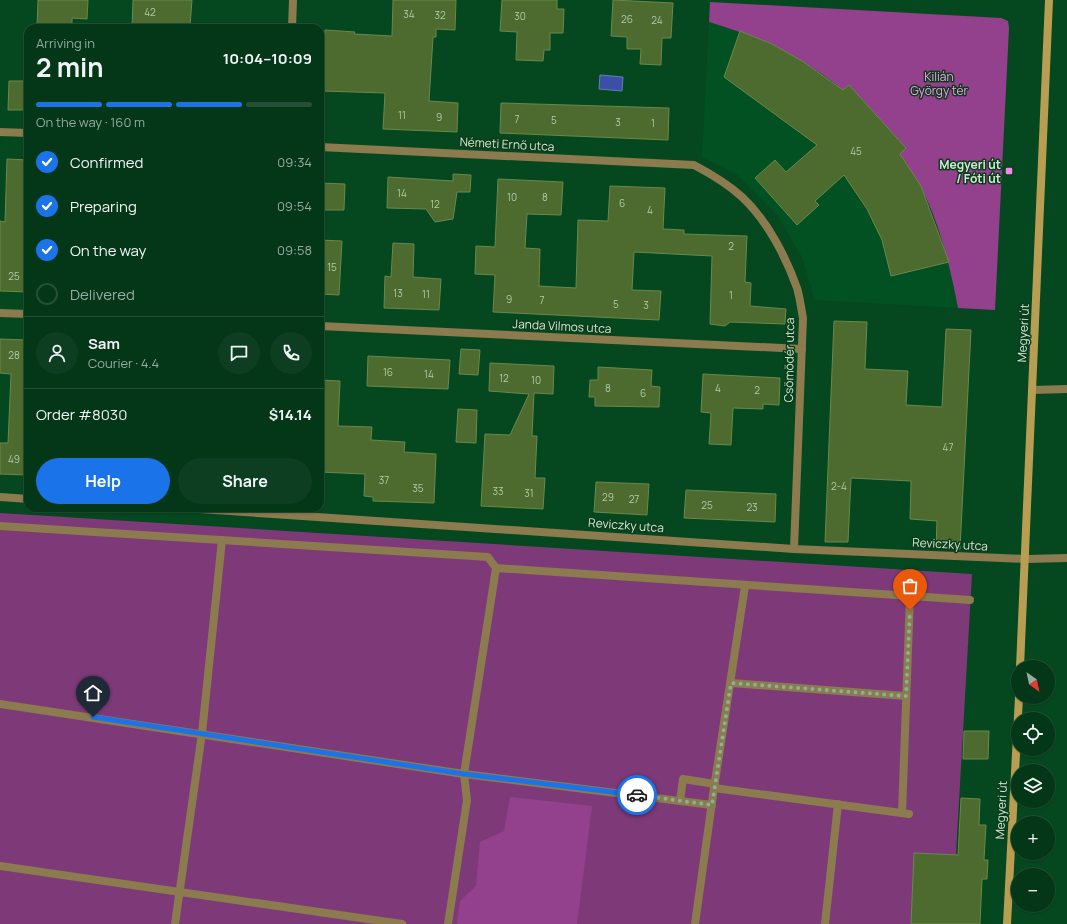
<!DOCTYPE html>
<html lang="en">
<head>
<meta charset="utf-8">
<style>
  :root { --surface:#043618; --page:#0d3e21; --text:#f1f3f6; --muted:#97aba2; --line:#255037; --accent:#1a73e8 }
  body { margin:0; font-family:Manrope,sans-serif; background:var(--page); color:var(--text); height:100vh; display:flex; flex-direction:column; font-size:15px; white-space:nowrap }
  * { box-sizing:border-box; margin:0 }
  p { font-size:13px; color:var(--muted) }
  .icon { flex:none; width:22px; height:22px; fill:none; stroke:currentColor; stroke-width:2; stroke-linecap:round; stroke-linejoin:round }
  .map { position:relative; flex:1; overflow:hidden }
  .drawer { position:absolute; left:24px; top:24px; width:300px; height:488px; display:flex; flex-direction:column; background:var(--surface); border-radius:12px; box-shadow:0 1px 3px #0004,0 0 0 1px var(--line) }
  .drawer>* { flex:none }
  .needle { width:26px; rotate:147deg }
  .controls { position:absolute; left:1011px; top:660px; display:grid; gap:8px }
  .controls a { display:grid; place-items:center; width:44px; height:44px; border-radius:50%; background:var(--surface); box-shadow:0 1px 3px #0004,0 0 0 1px var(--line); font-size:20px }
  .pin { position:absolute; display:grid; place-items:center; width:34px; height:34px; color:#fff; margin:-41px -17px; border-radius:50% 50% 50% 0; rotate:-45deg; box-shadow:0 0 4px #0007 }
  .pin .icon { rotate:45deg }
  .courier { position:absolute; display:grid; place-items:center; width:40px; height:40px; margin:-20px; border:3px solid #1a73e8; border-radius:50%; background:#fff; color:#222; box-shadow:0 1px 5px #0007 }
  .overview em { font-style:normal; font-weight:700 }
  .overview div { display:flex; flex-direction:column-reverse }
  .overview { display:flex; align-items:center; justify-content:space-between; height:68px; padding:0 12px }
  h1 { font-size:26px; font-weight:700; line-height:30px }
  .bar { display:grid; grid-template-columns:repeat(4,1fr); gap:6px 4px; align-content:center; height:48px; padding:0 12px }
  .bar i { height:5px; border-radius:3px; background:var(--line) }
  .bar .selected { background:var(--accent) }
  .bar p { grid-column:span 4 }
  .line { display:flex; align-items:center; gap:10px; padding:0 12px; border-top:1px solid var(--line) }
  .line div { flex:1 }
  .round { display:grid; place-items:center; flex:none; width:42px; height:42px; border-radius:21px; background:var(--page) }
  ol { padding:0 12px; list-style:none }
  li { display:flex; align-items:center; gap:12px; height:44px }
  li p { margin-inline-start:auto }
  li .icon { padding:4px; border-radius:50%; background:var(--accent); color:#fff; stroke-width:4 }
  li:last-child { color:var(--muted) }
  li i { width:22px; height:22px; border:2px solid var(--line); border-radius:50% }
  .cta { display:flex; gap:8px; margin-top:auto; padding:8px 12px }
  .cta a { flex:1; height:46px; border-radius:24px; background:var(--accent); color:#fff; font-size:16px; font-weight:700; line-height:46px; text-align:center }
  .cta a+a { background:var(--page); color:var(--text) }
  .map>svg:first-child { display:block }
  .built { fill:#025123 }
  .green { fill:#7e3a78 }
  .forest { fill:#93418c }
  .water { fill:#3b4ea8; stroke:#677db5 }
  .building { fill:#4d6a2f; stroke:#6a884c }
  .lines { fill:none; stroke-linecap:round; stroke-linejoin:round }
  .service { stroke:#8b7b4e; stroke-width:8 }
  .minor { stroke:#8b7b4e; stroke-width:8 }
  .secondary { stroke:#b89e53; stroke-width:8 }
  .done { stroke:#87b394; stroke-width:4; stroke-dasharray:0 7.2 }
  .route { stroke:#1a73e8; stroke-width:5 }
  .poi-dot { fill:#f688ec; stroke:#0d3b1c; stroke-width:1.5 }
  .labels { text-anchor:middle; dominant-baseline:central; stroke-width:3; stroke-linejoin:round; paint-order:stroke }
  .number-label { font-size:10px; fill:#adccaa }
  .park-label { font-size:12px; fill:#f6a0ed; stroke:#0d3b1c }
  .street-label { font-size:12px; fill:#cdecd3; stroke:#0d3b1c }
  .poi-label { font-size:12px; font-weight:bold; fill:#cdecd3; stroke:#0d3b1c; text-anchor:end }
</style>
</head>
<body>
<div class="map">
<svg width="1067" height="924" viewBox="0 0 1067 924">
  <rect width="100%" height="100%" fill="#054820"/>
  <path class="built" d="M709 22 740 31 772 44 825 75 843 90 849 85 906 148 949 262 958 308 815 300 802 257 777 215 738 175 702 157Z"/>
  <path class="green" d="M0 513 972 574 952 924H0Z"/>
  <g class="forest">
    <path d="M710 2 1001 18 1008 21 1009 28 995 310 958 308C950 266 940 225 921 187 915 176 906 165 899 154L906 148 849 85 843 90C801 56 760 37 709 22Z"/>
    <path d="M510 797 592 806 577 924H457L460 901 476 886 480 842 504 831Z"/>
  </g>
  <path class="water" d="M600 75 623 77 622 91 599 89Z"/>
  <g class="building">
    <path d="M38 0H88L87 19 72 18V28H37Z"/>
    <path d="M133 0H192L190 26 167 25V28H132Z"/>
    <path d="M393 0H456L455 30 436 29V37H433L429 101 458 103 457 132 383 129 385 93 322 91 325 30 355 32 354 34 392 36Z"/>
    <path d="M502 0H557V9H564L563 33H550V50H544L543 61 516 60 517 32 500 31Z"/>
    <path d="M613 0 673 3 671 38H662L661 65 640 64 641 49H627V37L611 36Z"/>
    <path d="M740 31 772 44 802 61 843 90 849 85 906 148 900 154 921 186 949 262 891 276 882 240 867 209 844 175 815 201 819 205 797 225 755 178 775 160 786 172 817 145 724 77Z"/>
    <path d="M9 81H28V110H8Z"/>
    <path d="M501 103 669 108 668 140 500 133Z"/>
    <path d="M7 159 28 160V205L24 260H28V292L0 291V221L5 222Z"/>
    <path d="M453 174 471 175 470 192H457L453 219 435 222 426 209 387 208 388 177 453 181Z"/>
    <path d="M498 179 563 182 561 215 527 214 525 248 540 249 539 286 576 288 578 220 608 221 610 186 665 188 663 229 684 230V234L747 236 745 282 751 283 750 306 786 309 785 324 730 322 725 326 710 324 712 256 634 252 632 290 661 291 659 320 493 312 495 275 475 274 476 246 495 247Z"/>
    <path d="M320 183 345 184 344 210H320Z"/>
    <path d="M320 240 342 241 339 295 320 294Z"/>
    <path d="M393 243 414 244 413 277 441 279 439 310 384 308 385 276 391 277Z"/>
    <path d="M834 321 867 322 865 369 908 371 906 405 942 407 946 329 971 330 960 549 936 548 937 521 910 519 911 481 851 478 848 542H825Z"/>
    <path d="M0 339 28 340V475L0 474V443H8L11 374 0 373Z"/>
    <path d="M461 349 480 350 478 375 459 374Z"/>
    <path d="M368 356 450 360 448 389 367 386Z"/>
    <path d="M490 363 554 366 553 394 534 393 532 436H537L535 478H545L543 509 481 506 485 434 510 435 529 394 489 391Z"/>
    <path d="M598 367 652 370 651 386 660 387 659 407 595 406V397H589L590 380H598Z"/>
    <path d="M703 374 780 378 779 405 763 404V409L733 408 731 445 709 444 711 413 701 412Z"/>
    <path d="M320 380 340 381 338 426 372 427 371 440 405 442 404 452 436 454 434 503 373 501V497L364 496 365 474 320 472Z"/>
    <path d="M458 409 477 410 476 443 456 442Z"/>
    <path d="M596 482 649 484 647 515 594 512Z"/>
    <path d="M686 490 776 494 775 522 684 518Z"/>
    <path d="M964 731H989L988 759H963Z"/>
    <path d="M961 798 980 799 979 825H986L984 860H988L987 879H982L980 924H911L914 853 958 855Z"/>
  </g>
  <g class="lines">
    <g class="service">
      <path d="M1032 390 1067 389"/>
      <path d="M0 526 488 557 496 568 464 774 467 800 448 924"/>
      <path d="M496 568 970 600"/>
      <path d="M745 586 714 788 909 814"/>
      <path d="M731 683 906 696"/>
      <path d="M0 704 464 774 712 805"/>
      <path d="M680 801 683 779 715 784"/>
      <path d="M902 813 910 596"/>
      <path d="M0 866 402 924"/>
      <path d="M175 924 202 733 222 540"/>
      <path d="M695 924 714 788"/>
      <path d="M825 924 838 804"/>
    </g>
    <g class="minor">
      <path d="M292 28 293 0"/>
      <path d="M0 132 28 133"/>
      <path d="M320 147 694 165C711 174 728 184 742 197 767 220 786 257 797 288 800 298 801 308 803 318L794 549"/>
      <path d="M0 313 28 314"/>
      <path d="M320 326 802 349"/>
      <path d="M0 497 28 499"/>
      <path d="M184 508 794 549 1025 559 1067 558"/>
    </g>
    <g class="secondary">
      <path d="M1020 667 1049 0"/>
      <path d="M1007 924 1019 697"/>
    </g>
  </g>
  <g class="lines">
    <path class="done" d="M637 795 712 805 731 683 906 696 910 610"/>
    <path class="route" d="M93 717 464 774 637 795"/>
  </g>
  <rect class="poi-dot" x="1005" y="167" width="8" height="8" rx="2"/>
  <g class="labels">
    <g class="number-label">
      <text x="150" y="12">42</text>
      <text x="409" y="14">34</text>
      <text x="440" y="15">32</text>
      <text x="520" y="16">30</text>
      <text x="627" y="19">26</text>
      <text x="657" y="20">24</text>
      <text x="402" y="115">11</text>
      <text x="439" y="117">9</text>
      <text x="517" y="119">7</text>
      <text x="554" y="120">5</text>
      <text x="618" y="122">3</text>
      <text x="653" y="123">1</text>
      <text x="856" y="151">45</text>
      <text x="402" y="193">14</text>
      <text x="512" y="197">10</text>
      <text x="545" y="197">8</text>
      <text x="622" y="203">6</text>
      <text x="435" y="204">12</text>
      <text x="650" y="210">4</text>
      <text x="731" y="246">2</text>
      <text x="332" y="267">15</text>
      <text x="14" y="276">25</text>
      <text x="398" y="293">13</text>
      <text x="426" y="294">11</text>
      <text x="731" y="295">1</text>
      <text x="509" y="299">9</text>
      <text x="542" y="300">7</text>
      <text x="616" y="304">5</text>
      <text x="646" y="305">3</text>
      <text x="14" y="355">28</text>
      <text x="388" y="372">16</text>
      <text x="429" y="374">14</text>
      <text x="504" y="378">12</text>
      <text x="536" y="380">10</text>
      <text x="608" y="388">8</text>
      <text x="718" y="388">4</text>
      <text x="757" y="390">2</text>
      <text x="643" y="393">6</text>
      <text x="948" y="447">47</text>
      <text x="14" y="459">49</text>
      <text x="384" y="480">37</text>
      <text x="839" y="486">2-4</text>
      <text x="418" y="488">35</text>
      <text x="498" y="491">33</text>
      <text x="529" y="493">31</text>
      <text x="608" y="497">29</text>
      <text x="634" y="499">27</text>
      <text x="707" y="505">25</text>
      <text x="752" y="507">23</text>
    </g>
    <g class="park-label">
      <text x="939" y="76">Kilián<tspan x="939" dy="14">György tér</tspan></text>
    </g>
    <g class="street-label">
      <text transform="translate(507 144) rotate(3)">Németi Ernő utca</text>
      <text transform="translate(562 326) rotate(3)">Janda Vilmos utca</text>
      <text transform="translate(1023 333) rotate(-87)">Megyeri út</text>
      <text transform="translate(789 360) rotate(-89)">Csömödér utca</text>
      <text transform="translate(626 525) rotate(4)">Reviczky utca</text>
      <text transform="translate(950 544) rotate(3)">Reviczky utca</text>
      <text transform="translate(1001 810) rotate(-87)">Megyeri út</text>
    </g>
    <g class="poi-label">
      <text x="1001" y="164">Megyeri út<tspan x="1001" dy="14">/ Fóti út</tspan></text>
    </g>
  </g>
</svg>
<div class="controls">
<a><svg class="needle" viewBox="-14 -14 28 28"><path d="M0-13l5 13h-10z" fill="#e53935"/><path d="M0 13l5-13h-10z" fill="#97aba2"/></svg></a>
<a><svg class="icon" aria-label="locate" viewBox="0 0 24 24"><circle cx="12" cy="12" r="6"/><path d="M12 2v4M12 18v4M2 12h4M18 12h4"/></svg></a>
<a><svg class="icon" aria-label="layers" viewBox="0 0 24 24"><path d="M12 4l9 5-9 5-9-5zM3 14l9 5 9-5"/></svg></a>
<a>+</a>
<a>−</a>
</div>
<div class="pin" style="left:910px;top:610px;background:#ea580c"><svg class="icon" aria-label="bag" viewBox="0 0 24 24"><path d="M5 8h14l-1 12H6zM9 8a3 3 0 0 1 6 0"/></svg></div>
<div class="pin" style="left:93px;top:717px;background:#1f2937"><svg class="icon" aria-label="home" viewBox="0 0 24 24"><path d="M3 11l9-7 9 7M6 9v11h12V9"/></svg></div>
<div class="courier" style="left:637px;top:795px"><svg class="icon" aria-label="car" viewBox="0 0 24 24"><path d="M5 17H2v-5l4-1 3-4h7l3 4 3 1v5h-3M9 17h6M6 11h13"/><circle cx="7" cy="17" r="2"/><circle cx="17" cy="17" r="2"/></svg></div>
<section class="drawer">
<div class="overview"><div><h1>2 min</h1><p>Arriving in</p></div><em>10:04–10:09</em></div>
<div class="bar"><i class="selected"></i><i class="selected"></i><i class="selected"></i><i></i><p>On the way · 160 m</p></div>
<ol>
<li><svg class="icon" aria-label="check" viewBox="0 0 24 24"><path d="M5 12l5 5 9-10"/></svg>Confirmed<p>09:34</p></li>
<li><svg class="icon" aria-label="check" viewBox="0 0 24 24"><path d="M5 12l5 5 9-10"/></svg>Preparing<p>09:54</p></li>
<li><svg class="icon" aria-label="check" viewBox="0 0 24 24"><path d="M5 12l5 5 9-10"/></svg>On the way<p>09:58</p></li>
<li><i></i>Delivered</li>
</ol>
<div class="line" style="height:72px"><a class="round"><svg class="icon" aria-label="person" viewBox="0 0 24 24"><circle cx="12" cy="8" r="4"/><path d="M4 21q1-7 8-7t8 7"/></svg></a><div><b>Sam</b><p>Courier · 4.4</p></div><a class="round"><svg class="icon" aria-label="chat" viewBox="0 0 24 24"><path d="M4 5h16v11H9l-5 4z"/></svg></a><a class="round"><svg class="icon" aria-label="phone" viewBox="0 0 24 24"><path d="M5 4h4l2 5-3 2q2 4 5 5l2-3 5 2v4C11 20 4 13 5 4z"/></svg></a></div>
<div class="line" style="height:52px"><div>Order #8030</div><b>$14.14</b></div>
<div class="cta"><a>Help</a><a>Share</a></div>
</section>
</div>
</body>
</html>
